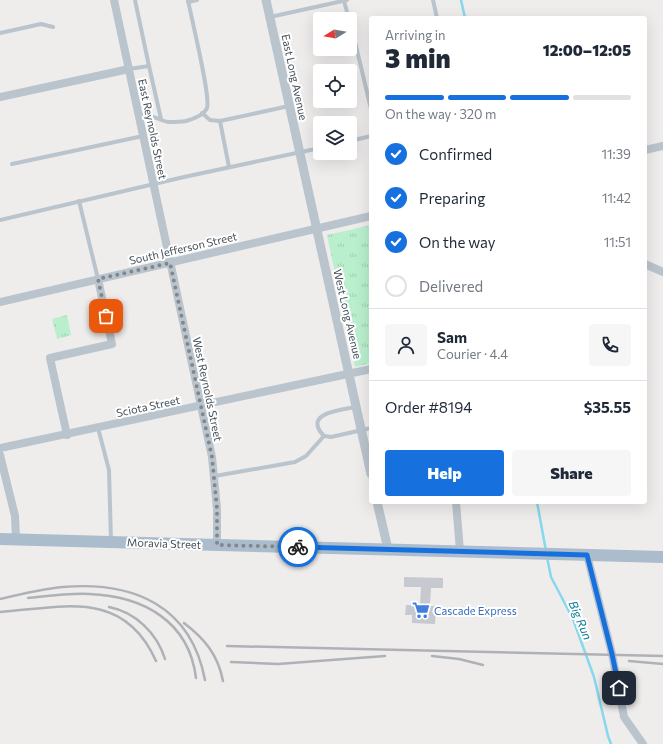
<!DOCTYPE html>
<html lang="en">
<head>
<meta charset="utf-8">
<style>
  :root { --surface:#fff; --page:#f6f6f7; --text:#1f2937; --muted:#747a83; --line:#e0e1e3; --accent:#1671df }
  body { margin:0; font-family:Commissioner,sans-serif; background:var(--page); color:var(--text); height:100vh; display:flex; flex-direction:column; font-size:15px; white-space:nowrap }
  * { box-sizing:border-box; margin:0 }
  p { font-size:13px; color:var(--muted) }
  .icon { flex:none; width:22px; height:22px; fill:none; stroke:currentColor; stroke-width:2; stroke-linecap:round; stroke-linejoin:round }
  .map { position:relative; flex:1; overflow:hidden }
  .drawer { position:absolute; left:369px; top:16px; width:278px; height:488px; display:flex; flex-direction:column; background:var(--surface); border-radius:4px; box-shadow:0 4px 16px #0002 }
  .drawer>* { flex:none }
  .needle { width:26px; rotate:259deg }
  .fabs { position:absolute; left:313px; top:12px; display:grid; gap:8px }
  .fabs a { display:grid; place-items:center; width:44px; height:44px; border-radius:4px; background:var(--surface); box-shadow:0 4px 16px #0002; font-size:20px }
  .pin { position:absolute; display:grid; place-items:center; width:34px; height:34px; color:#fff; margin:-17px; border-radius:8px; box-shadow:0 2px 6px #0006 }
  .courier { position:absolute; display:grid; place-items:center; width:40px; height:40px; margin:-20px; border:3px solid #1671df; border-radius:50%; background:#fff; color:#222; box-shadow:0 1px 5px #0007 }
  .summary em { font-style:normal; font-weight:800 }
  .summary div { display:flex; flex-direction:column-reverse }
  .summary { display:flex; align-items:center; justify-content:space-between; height:68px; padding:0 16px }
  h1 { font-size:26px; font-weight:800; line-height:30px }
  .bar { display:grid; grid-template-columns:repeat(4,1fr); gap:6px 4px; align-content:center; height:48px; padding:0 16px }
  .bar i { height:5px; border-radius:3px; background:var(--line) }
  .bar .active { background:var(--accent) }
  .bar p { grid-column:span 4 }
  .line { display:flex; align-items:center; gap:10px; padding:0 16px; border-top:1px solid var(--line) }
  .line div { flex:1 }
  .round { display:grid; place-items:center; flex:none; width:42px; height:42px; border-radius:4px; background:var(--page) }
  ol { padding:0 16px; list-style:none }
  li { display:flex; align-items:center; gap:12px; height:44px }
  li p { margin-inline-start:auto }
  li .icon { padding:4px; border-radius:50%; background:var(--accent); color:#fff; stroke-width:4 }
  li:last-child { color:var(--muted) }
  li i { width:22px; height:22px; border:2px solid var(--line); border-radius:50% }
  .action { display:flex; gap:8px; margin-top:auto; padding:8px 16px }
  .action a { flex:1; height:46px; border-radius:4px; background:var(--accent); color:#fff; font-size:16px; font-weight:800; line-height:46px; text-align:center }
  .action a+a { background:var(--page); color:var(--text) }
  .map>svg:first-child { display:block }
  .park { fill:url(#park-tufts) }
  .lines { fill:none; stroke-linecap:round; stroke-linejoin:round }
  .stream { stroke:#85d8ed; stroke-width:2.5 }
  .building { fill:#c6c9cf }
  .service { stroke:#bac4cc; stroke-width:4 }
  .minor { stroke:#bac4cc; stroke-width:8 }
  .tertiary { stroke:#bac4cc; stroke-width:9 }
  .primary { stroke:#abbccc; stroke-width:12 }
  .rail { stroke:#aeb2b7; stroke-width:2.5 }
  .done { stroke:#80878d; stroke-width:4; stroke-dasharray:0 7.2 }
  .route { stroke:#1671df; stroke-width:5 }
  .labels { text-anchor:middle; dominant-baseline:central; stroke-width:4; stroke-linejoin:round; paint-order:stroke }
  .street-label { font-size:11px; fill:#44505a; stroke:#fff }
  .shop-label { font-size:11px; fill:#366cbe; stroke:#fff; text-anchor:start }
  .water-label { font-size:12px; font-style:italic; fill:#0b7d98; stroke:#fff }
</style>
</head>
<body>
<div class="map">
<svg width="663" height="744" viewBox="0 0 663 744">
  <defs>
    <pattern id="park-tufts" width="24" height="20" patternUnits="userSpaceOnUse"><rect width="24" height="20" fill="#b9efcd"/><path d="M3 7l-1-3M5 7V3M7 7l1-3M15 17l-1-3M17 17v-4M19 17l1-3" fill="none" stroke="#a0cfb2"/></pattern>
  </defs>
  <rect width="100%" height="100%" fill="#efecec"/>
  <g class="park">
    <path d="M371 225V363L355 367 327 235Z"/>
    <path d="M67 315 71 335 57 339 52 319Z"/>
  </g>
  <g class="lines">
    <g class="stream">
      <path d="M461 0 465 18"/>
      <path d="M537 502 546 551"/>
      <path d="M547 557 551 577 573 619 594 677 608 736 611 744"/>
    </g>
  </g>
  <path class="building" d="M404 577 443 578V588H431L430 606H436L435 624 412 623V615H405L406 605H420L421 587H404Z"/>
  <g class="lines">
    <g class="service">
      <path d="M135 0 149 66"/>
      <path d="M433 0 437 18"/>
      <path d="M344 1 349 19"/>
      <path d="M188 2 197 0"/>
      <path d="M270 17 347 0"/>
      <path d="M350 21 371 109"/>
      <path d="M0 33 41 24 53 27"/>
      <path d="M129 69 149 66 161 119"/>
      <path d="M202 113 210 120 220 121 289 106"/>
      <path d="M139 115C150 113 158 120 168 122 173 122 181 122 186 121 193 119 204 115 207 108 211 97 191 17 188 0"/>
      <path d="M220 121 229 167"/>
      <path d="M350 141 371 136"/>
      <path d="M12 164 143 136"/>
      <path d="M79 201 98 279"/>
      <path d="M0 220 184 177 320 148"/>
      <path d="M356 407C341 410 302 413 324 436L331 437 371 428"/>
      <path d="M98 428 109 470 111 541"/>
      <path d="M215 476 295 462 306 456 324 436"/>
    </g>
    <g class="minor">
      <path d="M114 0 212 457 217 509V545"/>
      <path d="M0 97 129 69"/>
      <path d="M645 150 663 146"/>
      <path d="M645 264 663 272"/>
      <path d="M0 302 371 216"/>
      <path d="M67 435 50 358 112 344 98 279"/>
      <path d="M0 448 371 369"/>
      <path d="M0 455 15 516 16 539"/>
      <path d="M456 502 460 551"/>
      <path d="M587 555 612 654 624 717 643 744"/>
    </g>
    <g class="tertiary">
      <path d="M266 0 371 474"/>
      <path d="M377 502 388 549"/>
    </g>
    <path class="primary" d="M0 539 663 557"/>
    <g class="rail">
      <path d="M28 598C48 596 69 593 89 594 143 596 189 621 196 678"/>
      <path d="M0 599C21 594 42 589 63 587 134 581 191 606 205 680"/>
      <path d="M109 607C135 612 157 633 165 659"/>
      <path d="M0 612C64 607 124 589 156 661"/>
      <path d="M184 623C205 639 218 655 223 681"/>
      <path d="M227 646 663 656"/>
      <path d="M432 656 459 659 483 665"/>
      <path d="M629 661 663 664"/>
      <path d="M231 662 278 664 385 656"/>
    </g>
  </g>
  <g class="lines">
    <path class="done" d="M106 316 98 279 170 263 212 457 217 509V545L298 547"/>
    <path class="route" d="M298 547 587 555 612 654 619 688"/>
  </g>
  <defs>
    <g id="supermarket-bare" transform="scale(1.38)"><path d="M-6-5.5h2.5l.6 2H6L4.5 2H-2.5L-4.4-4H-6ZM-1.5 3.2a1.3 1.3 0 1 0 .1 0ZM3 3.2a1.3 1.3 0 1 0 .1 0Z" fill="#3f7fe0" stroke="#fff" stroke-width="2.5" paint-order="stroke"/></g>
  </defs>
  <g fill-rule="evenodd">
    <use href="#supermarket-bare" x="421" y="610"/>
  </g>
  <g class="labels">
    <g class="street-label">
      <text transform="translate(295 77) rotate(78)">East Long Avenue</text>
      <text transform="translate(153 129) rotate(78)">East Reynolds Street</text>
      <text transform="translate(183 248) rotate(-13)">South Jefferson Street</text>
      <text transform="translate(348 314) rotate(77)">West Long Avenue</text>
      <text transform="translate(208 389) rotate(78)">West Reynolds Street</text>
      <text transform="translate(148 406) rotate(-12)">Sciota Street</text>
      <text transform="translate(164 543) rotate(2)">Moravia Street</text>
    </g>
    <g class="shop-label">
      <text x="434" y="610">Cascade Express</text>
    </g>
    <g class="water-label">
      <text transform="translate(581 620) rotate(67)">Big Run</text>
    </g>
  </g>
</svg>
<div class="fabs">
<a><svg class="needle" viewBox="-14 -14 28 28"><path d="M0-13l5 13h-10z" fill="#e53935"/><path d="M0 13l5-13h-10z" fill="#747a83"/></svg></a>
<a><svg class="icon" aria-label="locate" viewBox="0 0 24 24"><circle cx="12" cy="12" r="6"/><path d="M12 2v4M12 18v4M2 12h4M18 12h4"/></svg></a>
<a><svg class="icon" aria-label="layers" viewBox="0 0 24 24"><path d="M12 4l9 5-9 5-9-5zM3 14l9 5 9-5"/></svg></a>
</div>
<div class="pin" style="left:106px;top:316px;background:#ea580c"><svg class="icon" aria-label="bag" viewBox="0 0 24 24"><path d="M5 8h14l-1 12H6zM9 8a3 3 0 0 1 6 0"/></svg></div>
<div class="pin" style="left:619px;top:688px;background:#1f2937"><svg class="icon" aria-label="home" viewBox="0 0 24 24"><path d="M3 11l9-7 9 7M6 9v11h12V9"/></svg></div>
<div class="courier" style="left:298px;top:547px"><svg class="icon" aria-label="bike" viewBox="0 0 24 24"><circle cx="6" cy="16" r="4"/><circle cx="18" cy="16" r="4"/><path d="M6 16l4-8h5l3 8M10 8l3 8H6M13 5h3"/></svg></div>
<section class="drawer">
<div class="summary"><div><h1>3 min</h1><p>Arriving in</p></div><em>12:00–12:05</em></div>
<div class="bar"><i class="active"></i><i class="active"></i><i class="active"></i><i></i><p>On the way · 320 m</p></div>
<ol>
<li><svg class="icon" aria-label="check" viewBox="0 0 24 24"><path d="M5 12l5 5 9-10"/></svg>Confirmed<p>11:39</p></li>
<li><svg class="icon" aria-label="check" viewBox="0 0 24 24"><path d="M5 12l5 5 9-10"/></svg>Preparing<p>11:42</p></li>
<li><svg class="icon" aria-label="check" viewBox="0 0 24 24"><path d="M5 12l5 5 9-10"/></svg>On the way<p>11:51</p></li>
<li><i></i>Delivered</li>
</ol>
<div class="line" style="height:72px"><a class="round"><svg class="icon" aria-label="person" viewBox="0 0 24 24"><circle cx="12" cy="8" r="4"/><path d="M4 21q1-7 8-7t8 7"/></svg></a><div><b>Sam</b><p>Courier · 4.4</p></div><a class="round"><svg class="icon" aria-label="phone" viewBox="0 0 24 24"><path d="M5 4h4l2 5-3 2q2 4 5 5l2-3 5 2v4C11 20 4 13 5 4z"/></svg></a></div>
<div class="line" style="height:52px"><div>Order #8194</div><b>$35.55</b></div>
<div class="action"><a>Help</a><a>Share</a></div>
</section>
</div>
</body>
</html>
